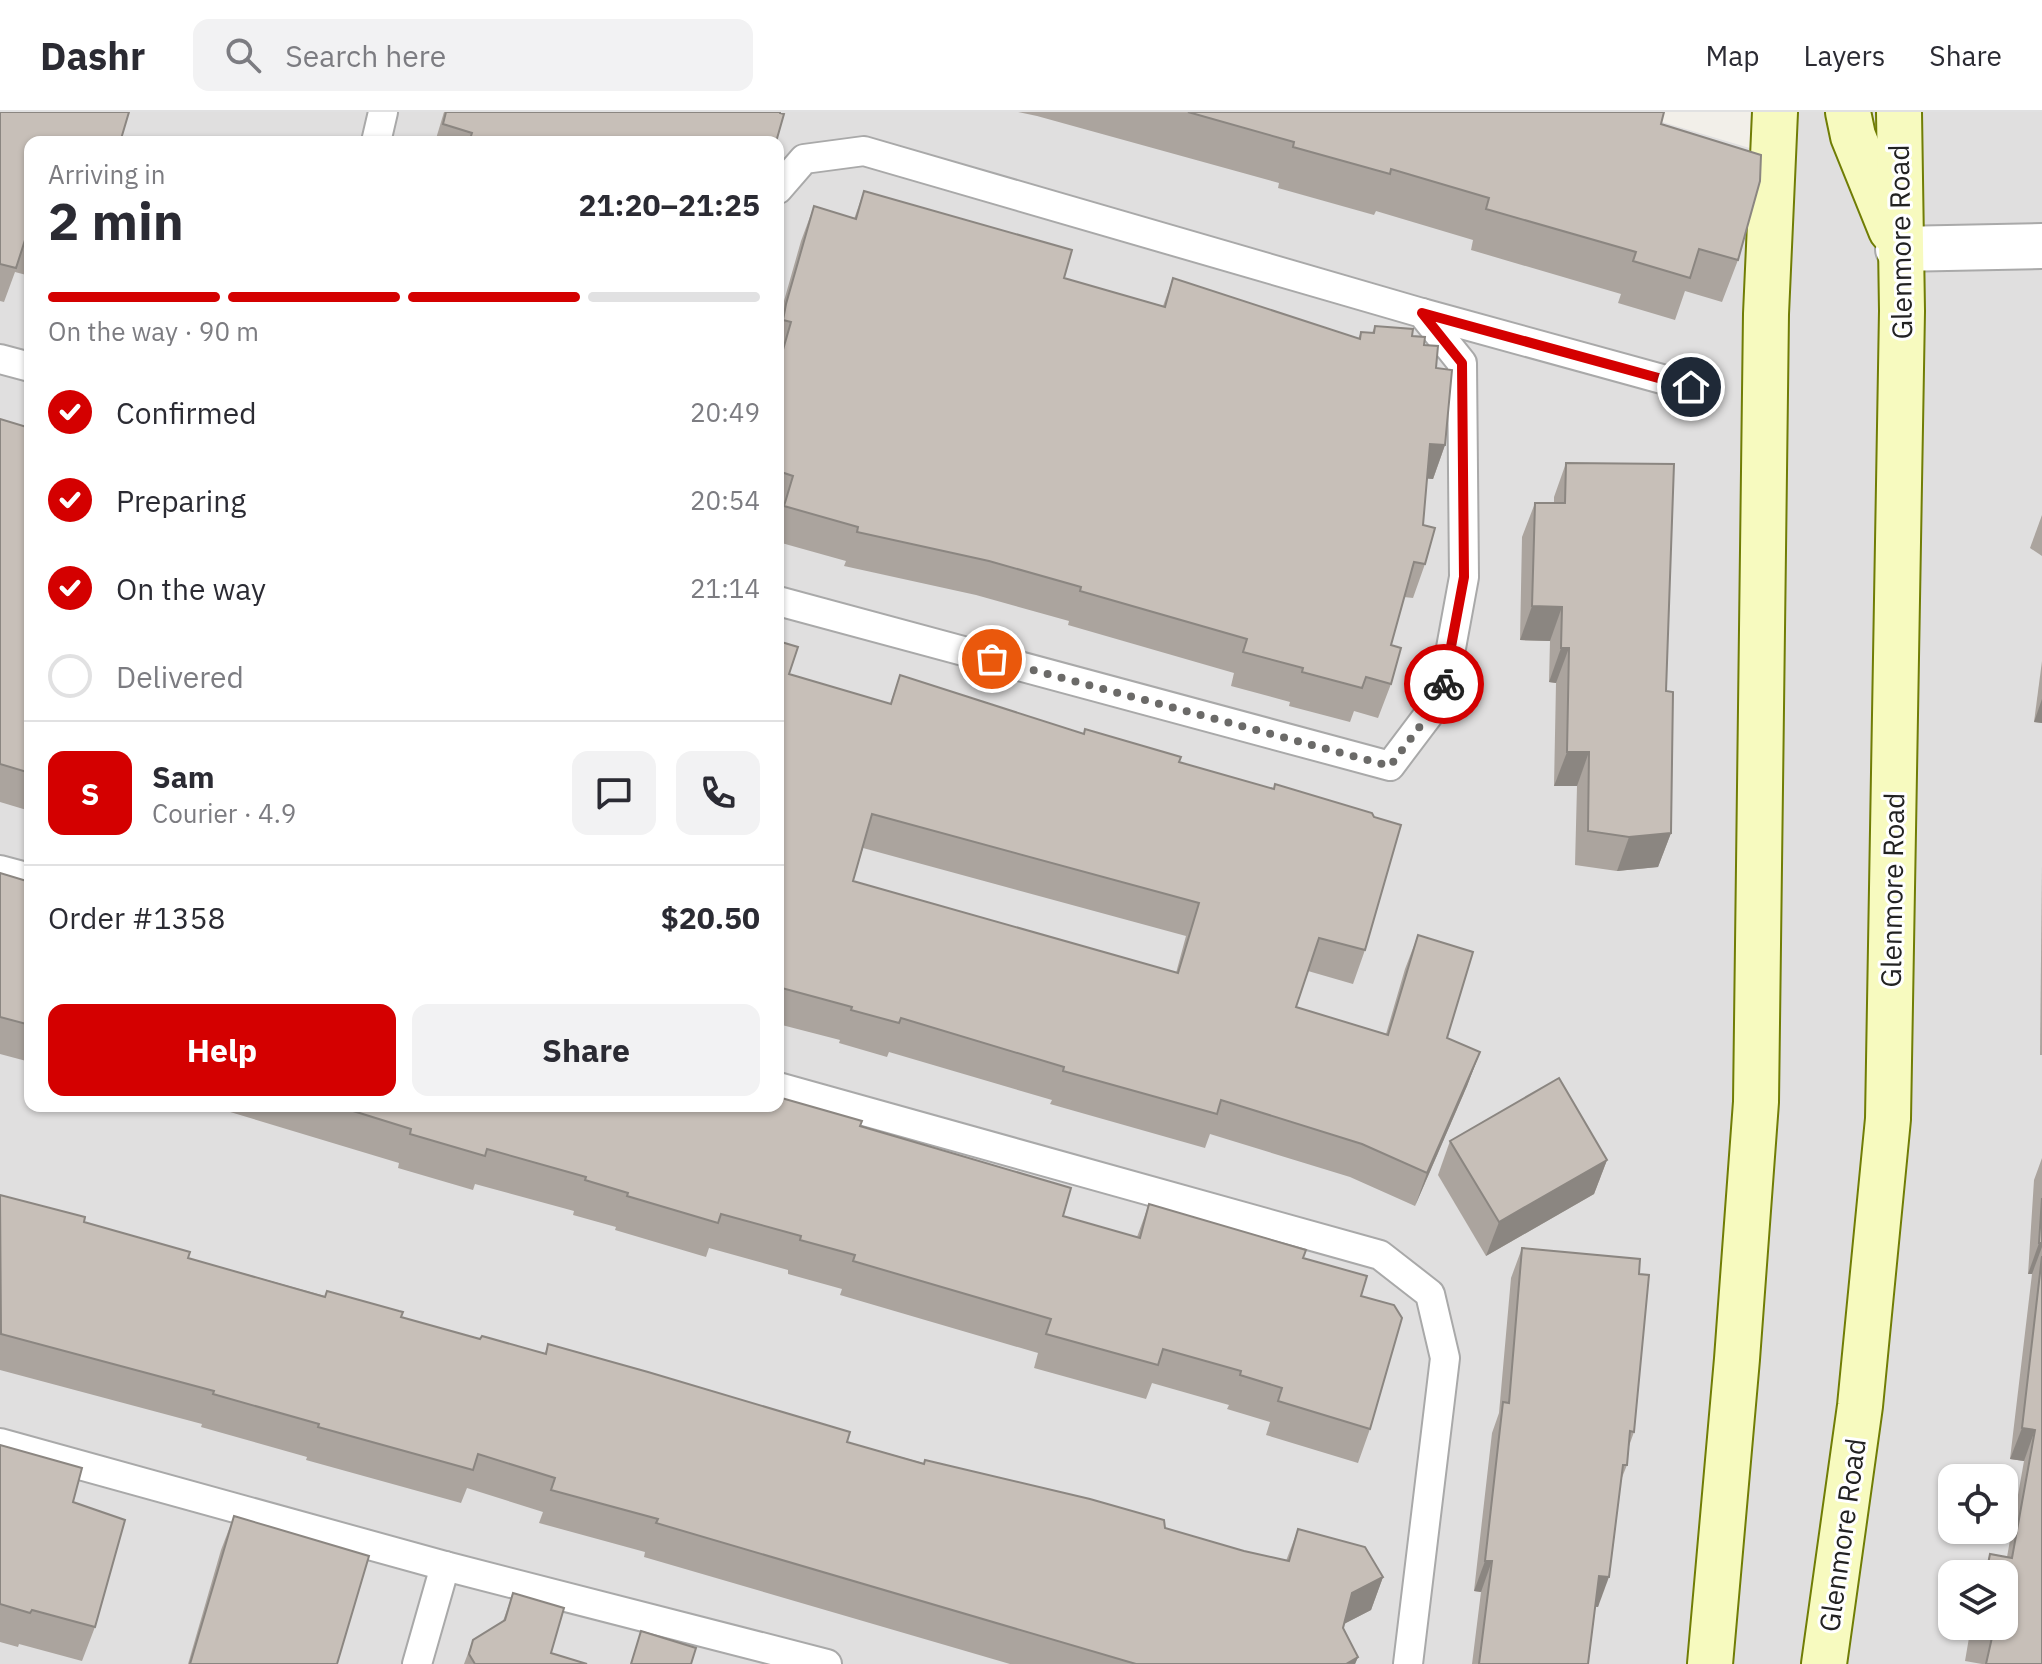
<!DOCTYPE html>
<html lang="en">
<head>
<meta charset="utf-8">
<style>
  :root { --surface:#fff; --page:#f2f2f3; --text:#2b2b33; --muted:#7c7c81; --line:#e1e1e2; --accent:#d40000 }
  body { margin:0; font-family:"IBM Plex Sans",sans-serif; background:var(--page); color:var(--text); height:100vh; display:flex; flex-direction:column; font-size:30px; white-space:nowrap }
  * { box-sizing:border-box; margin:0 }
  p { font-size:26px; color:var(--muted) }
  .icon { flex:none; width:44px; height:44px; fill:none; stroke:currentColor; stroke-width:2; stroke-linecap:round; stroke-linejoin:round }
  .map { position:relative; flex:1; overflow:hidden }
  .details { position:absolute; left:24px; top:24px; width:760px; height:976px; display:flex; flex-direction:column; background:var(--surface); border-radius:16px; box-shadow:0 2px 6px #0004 }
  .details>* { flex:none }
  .tools { position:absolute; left:1938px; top:1352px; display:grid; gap:16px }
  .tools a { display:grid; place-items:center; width:80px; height:80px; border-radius:16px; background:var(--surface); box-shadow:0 2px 6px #0004; font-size:40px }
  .pin { position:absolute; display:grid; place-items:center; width:68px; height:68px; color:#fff; margin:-34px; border:4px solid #fff; border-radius:50%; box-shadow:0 2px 8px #0007 }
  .courier { position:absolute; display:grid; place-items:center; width:80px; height:80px; margin:-40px; border:6px solid #d40000; border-radius:50%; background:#fff; color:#222; box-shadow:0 2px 10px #0007 }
  .overview em { font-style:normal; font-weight:800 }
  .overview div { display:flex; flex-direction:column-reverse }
  .overview { display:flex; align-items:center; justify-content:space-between; height:136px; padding:0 24px }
  h1 { font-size:52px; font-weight:800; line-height:60px }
  .bar { display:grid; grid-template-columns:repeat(4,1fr); gap:12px 8px; align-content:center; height:96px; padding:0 24px }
  .bar i { height:10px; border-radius:6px; background:var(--line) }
  .bar .current { background:var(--accent) }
  .bar p { grid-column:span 4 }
  .line { display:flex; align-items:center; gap:20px; padding:0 24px; border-top:2px solid var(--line) }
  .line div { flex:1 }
  .round { display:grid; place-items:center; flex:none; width:84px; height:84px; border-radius:16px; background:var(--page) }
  ol { padding:0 24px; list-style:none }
  li { display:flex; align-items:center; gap:24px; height:88px }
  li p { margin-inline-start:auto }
  li .icon { padding:8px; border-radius:50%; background:var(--accent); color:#fff; stroke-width:4 }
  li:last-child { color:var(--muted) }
  li i { width:44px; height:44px; border:4px solid var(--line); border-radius:50% }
  .cta { display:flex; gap:16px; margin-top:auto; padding:16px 24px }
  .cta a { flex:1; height:92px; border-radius:16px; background:var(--accent); color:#fff; font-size:32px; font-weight:800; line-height:92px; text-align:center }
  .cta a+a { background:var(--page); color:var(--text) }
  header { display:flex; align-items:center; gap:48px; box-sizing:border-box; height:112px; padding:0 40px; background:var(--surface); border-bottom:2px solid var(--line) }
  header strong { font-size:38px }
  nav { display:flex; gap:44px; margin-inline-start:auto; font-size:28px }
  .search { width:560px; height:72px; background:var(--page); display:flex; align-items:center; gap:20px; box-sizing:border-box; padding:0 28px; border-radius:16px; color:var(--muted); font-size:30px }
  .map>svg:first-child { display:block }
  .residential { fill:#e0dfdf; fill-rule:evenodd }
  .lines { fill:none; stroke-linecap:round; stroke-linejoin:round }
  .service-casing { stroke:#a9a9a9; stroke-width:32 }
  .minor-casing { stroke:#a9a9a9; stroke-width:48 }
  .secondary-casing { stroke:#707d05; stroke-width:48 }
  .service { stroke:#fff; stroke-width:28 }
  .minor { stroke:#fff; stroke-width:44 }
  .secondary { stroke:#f7fabf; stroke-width:44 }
  .wall { fill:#aba49e; fill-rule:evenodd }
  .shaded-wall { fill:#8b8681 }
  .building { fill:#c7bfb8; stroke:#8b8681; stroke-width:2; fill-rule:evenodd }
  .done { stroke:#6b6a68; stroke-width:8; stroke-dasharray:0 14.4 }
  .route { stroke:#d40000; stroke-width:10 }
  .labels { text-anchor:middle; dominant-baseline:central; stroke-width:6; stroke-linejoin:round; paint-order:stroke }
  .street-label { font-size:28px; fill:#222; stroke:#fff }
</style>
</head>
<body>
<header>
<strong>Dashr</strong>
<div class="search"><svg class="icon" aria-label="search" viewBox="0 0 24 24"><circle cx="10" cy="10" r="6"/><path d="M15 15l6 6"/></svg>Search here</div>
<nav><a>Map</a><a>Layers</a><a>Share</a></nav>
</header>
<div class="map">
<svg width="2042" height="1552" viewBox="0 0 2042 1552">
  <rect width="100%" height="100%" fill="#f2efe9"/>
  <path class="residential" d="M0 0H1629L1773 43 1781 0H2042V1552H0ZM30 30H778V994H30ZM1952 1366H2004V1418H1952ZM1952 1462H2004V1514H1952Z"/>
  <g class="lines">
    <g class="service-casing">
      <g id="service">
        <path d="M376 30 383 0"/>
        <path d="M778 77 804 47 864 39 1422 201 1462 251 1464 465 1442 585 1390 654 778 489"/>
        <path d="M1422 201 1691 275"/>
        <path d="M0 247 30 255"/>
        <path d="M0 758 30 766"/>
        <path d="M778 975 1380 1143 1430 1182 1445 1246 1408 1552"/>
        <path d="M0 1331 445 1454 827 1552"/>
        <path d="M417 1552 445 1454"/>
      </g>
    </g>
    <g class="minor-casing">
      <path id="minor" d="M1898 137 2042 134"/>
    </g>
    <g class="secondary-casing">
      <g id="secondary">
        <path d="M1848 0 1853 24 1891 118"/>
        <path d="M1710 1552 1737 1247 1756 990 1766 202 1775 0"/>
        <path d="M1824 1552 1860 1294 1888 1007 1902 199 1899 0"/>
      </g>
    </g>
    <use href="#service" class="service"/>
    <use href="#minor" class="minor"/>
    <use href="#secondary" class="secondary"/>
  </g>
  <g class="wall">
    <path d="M0 0 30 30V164L15 160 4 190 0 189Z"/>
    <path d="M444 0H780L776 30H435Z"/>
    <path d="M1018 0H1664L1661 12 1738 148 1722 190 1685 179 1675 208 1618 191 1621 182 1471 138 1473 128 1376 99 1374 103 1278 76 1279 71 1037 4Z"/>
    <path d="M864 79 1064 166 1163 194 1173 166 1358 227 1361 220 1372 221 1375 214 1412 224 1424 233 1436 256 1445 333 1433 367 1427 366 1423 413 1425 452 1413 486 1404 485 1391 533V572L1378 606 1354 599 1350 610 1289 594 1290 590 1231 574 1234 561 1068 513 1069 509 976 483 844 454 846 449 778 430V406L780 398 778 397V210L801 129 814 94 854 107Z"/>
    <path d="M0 307 30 316V699L0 690Z"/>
    <path d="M1566 351 1666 579 1671 721 1658 755 1617 759 1575 753 1577 674H1554L1556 571 1549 570 1550 529 1520 528 1522 425 1535 391H1554V385Z"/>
    <path d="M2042 403V444L2030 436Z"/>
    <path d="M778 529 789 562 890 592 900 563 1083 622 1179 650 1365 838 1353 872 1308 859 1296 895 1386 922 1405 857 1418 823 1447 926 1480 940 1467 974 1415 1094 1350 1065 1210 1022 1205 1036 1050 992 1052 988 889 940 887 945 839 931 840 928 778 912ZM863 736 1186 824 1176 861 853 769Z"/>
    <path d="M2042 549V611L2034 610Z"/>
    <path d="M2042 753V943H2040Z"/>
    <path d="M0 761 30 770V950L0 942Z"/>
    <path d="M210 994H778L860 1014 1063 1104 1137 1125 1149 1092 1303 1146 1361 1184 1370 1317 1358 1351 1266 1323 1270 1310 1227 1297 1229 1293 1152 1271 1146 1287 1034 1256 1038 1241 840 1183 842 1177 788 1162V1158L709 1136 706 1145 615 1118 616 1115 573 1103 574 1099 475 1072 473 1078 398 1056 399 1051Z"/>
    <path d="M1450 1029 1607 1048 1594 1082 1486 1144 1438 1063Z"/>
    <path d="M2042 1046V1552H1982L1965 1549 1971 1514H2004V1462H1983L1990 1442 2007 1445 2024 1349 2010 1347 2032 1162H2028L2034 1068Z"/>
    <path d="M0 1083 188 1146 480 1227 545 1241 548 1232 847 1330 1244 1439 1286 1449 1298 1417 1383 1465 1371 1498 1344 1512 1343 1516 1358 1545 1355 1552H1010L644 1445 645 1440 539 1411 543 1400 467 1376 461 1391 306 1348 307 1345 201 1315 202 1312 0 1258Z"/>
    <path d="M1522 1136 1634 1320 1629 1334 1627 1353 1621 1368 1598 1495H1595L1588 1552H1472L1481 1480 1474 1479 1492 1321 1499 1301 1511 1166Z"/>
    <path d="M0 1333 73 1390 95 1515 82 1549 19 1532 18 1535 0 1530Z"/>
    <path d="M234 1404 337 1552H188L221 1438Z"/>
    <path d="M513 1481 551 1541 587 1552H464L473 1528 503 1509Z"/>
  </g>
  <g class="shaded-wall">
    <path d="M1430 332 1445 333 1433 367 1418 366Z"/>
    <path d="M1532 494 1562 495 1550 529 1520 528Z"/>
    <path d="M1561 536H1569L1556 571 1549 570Z"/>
    <path d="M2042 587V611L2034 610Z"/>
    <path d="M1567 640H1589L1577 674H1554Z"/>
    <path d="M1671 721 1658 755 1617 759 1629 725Z"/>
    <path d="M1480 940 1467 974 1415 1094 1427 1061Z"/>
    <path d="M1607 1048 1594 1082 1486 1144 1499 1110Z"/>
    <path d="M2039 1131H2042V1135L2032 1162H2028Z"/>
    <path d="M2022 1316 2035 1318 2024 1349 2010 1347Z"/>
    <path d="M1485 1449H1492L1481 1480 1474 1479Z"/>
    <path d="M1599 1464 1609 1465 1598 1495 1588 1494Z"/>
    <path d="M1383 1465 1371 1498 1340 1514 1352 1481Z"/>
    <path d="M1358 1545 1355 1552H1346Z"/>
  </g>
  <g class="building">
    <path d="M0 0H129L121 27 131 30H30V126L26 125 16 156 0 152Z"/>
    <path d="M446 0H780V1L784 2 776 30H469L472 21 443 12Z"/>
    <path d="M1188 0H1664L1661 12 1761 43 1760 69 1738 148 1699 137 1690 166 1633 149 1636 140 1486 97 1489 86 1391 57 1390 62 1293 35 1294 30Z"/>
    <path d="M864 79 1072 138 1064 166 1165 195 1173 166 1360 227 1361 220 1374 221 1375 214 1413 217 1412 224 1425 225 1424 233 1438 234 1436 256 1452 258 1445 333 1430 332 1423 413 1435 416 1425 452 1414 450 1391 533 1401 536 1391 572 1366 565 1362 576 1302 560 1303 556 1243 540 1247 527 1080 479 1081 475 989 449 857 420 858 415 784 394 793 364 778 359V255L791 210 783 208 786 192 814 94 856 107Z"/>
    <path d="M0 307 30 316V661L0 652Z"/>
    <path d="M1566 351 1674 352 1666 579 1673 580 1671 721 1629 725 1588 719 1589 640H1567L1569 536H1561L1562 495 1532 494 1535 391H1565Z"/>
    <path d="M778 529 798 535 789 562 891 592 900 563 1084 622 1085 617 1181 645 1179 650 1274 677 1275 672 1372 701 1374 705 1401 713 1365 838 1319 826 1296 895 1388 923 1418 823 1473 840 1447 926 1480 940 1427 1061 1362 1032 1221 988 1217 1002 1063 959 1064 955 901 906 899 911 851 898 852 895 778 875ZM872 702 1199 791 1178 861 853 769Z"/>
    <path d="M0 761 30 770V913L0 905Z"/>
    <path d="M1559 966 1607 1048 1499 1110 1450 1029Z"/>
    <path d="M778 985 862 1009 860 1014 1071 1076 1063 1104 1140 1126 1149 1092 1306 1138 1303 1146 1367 1164 1361 1184 1394 1193 1402 1206 1370 1317 1278 1289 1282 1276 1240 1263 1241 1259 1163 1237 1158 1253 1046 1222 1051 1207 853 1149 855 1143 800 1128 801 1124 721 1102 718 1111 627 1084 628 1081 585 1068 586 1065 487 1037 485 1044 410 1022 411 1017 337 994H778Z"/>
    <path d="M0 1083 85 1105 84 1110 190 1140 188 1146 325 1185 327 1179 399 1199 403 1200 401 1205 480 1227 482 1224 546 1242 548 1232 648 1260 850 1320 847 1330 924 1352 925 1348 1090 1387 1164 1408 1165 1416 1244 1439 1289 1449 1298 1417 1365 1435 1383 1465 1352 1481 1343 1516 1358 1545 1346 1552H1136L656 1411 658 1407 551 1378 555 1366 478 1342 473 1358 318 1315 319 1312 213 1282 214 1279 1 1222Z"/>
    <path d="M2042 1086V1131H2039Z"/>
    <path d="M1522 1136 1640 1147 1639 1162 1649 1163 1634 1320 1630 1319 1627 1353H1623L1609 1465 1599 1464 1588 1552H1479L1492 1449H1485L1503 1290 1509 1291Z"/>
    <path d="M2042 1144V1552H1986L1993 1521 1976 1518 1977 1514H2004V1462H1986L1990 1442 2012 1446 2035 1318 2022 1316Z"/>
    <path d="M0 1333 82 1356 73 1390 125 1408 95 1515 32 1498 30 1501 0 1492Z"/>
    <path d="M234 1404 369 1444 337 1552H190Z"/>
    <path d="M513 1481 564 1496 551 1541 587 1552H475L469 1542 473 1528 505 1508Z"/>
    <path d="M641 1519 696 1536 691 1552H631Z"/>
  </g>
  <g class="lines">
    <path class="done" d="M992 547 1390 654 1442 585 1444 572"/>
    <path class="route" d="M1444 572 1464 465 1462 251 1422 201 1691 275"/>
  </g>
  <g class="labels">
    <g class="street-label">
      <text transform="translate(1900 130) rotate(-91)">Glenmore Road</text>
      <text transform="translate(1892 778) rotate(-89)">Glenmore Road</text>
      <text transform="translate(1842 1423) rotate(-82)">Glenmore Road</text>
    </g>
  </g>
</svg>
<div class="tools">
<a><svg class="icon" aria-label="locate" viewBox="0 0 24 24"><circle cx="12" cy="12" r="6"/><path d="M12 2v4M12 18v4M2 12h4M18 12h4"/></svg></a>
<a><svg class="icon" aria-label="layers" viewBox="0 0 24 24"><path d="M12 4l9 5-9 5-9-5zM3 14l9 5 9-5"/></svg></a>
</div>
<div class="pin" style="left:992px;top:547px;background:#ea580c"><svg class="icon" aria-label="bag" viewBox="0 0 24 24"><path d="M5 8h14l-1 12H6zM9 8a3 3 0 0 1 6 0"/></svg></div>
<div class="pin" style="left:1691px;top:275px;background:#1f2937"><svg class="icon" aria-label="home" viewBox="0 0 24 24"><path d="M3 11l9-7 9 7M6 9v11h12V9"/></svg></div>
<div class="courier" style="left:1444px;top:572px"><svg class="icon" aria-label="bike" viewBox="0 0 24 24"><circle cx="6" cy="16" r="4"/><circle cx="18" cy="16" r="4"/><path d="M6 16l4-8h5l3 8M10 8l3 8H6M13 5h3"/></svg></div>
<section class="details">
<div class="overview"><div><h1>2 min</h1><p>Arriving in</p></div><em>21:20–21:25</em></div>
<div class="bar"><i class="current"></i><i class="current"></i><i class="current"></i><i></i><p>On the way · 90 m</p></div>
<ol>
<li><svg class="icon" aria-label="check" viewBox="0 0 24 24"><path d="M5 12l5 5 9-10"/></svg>Confirmed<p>20:49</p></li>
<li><svg class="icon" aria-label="check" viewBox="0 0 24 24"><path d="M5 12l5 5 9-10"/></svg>Preparing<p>20:54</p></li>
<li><svg class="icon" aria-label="check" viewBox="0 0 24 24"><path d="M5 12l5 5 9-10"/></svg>On the way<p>21:14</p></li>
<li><i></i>Delivered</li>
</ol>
<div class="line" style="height:144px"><b class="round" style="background:var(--accent);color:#fff">S</b><div><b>Sam</b><p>Courier · 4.9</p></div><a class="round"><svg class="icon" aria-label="chat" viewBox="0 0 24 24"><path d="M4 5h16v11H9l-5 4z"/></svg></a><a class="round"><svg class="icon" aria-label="phone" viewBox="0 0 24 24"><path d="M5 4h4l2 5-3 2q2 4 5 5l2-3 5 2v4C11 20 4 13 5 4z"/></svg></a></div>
<div class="line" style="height:104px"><div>Order #1358</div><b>$20.50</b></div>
<div class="cta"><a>Help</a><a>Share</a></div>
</section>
</div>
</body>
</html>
